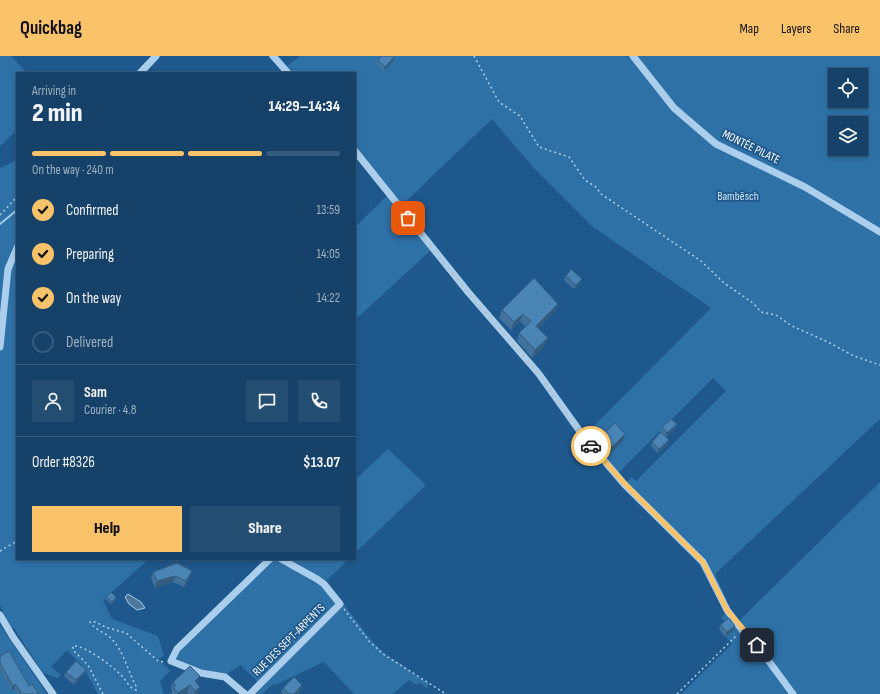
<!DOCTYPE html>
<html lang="en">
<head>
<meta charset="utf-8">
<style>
  :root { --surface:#164269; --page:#234d71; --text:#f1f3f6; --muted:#9eb0c0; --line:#355b7d; --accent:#fbc369 }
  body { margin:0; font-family:"Sofia Sans Condensed",sans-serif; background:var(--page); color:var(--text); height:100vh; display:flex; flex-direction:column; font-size:15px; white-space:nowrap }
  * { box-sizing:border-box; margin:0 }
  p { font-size:13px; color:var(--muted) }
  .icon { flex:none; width:22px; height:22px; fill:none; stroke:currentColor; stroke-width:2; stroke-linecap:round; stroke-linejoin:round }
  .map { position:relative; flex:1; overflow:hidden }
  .panel { position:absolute; left:16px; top:16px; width:340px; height:488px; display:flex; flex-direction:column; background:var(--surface); border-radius:0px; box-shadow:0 2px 6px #0003,0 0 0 1px var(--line) }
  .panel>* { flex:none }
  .controls { position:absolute; left:828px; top:12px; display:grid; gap:8px }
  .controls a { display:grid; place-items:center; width:40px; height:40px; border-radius:0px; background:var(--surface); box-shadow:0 2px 6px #0003,0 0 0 1px var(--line); font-size:20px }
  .pin { position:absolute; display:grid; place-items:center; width:34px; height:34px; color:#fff; margin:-17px; border-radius:8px; box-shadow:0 2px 6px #0006 }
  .courier { position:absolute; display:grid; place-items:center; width:40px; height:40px; margin:-20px; border:3px solid #fbc369; border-radius:50%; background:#fff; color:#222; box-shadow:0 1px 5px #0007 }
  .overview em { font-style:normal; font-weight:800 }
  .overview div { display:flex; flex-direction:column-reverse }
  .overview { display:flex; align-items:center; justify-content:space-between; height:68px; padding:0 16px }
  h1 { font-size:26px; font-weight:800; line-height:30px }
  .bar { display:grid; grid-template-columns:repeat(4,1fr); gap:6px 4px; align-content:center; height:48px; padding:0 16px }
  .bar i { height:5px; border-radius:3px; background:var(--line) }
  .bar .on { background:var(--accent) }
  .bar p { grid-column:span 4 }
  .line { display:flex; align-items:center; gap:10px; padding:0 16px; border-top:1px solid var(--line) }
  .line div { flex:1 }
  .round { display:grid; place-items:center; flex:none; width:42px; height:42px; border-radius:0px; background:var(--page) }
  ol { padding:0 16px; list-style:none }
  li { display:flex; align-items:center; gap:12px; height:44px }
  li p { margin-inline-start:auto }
  li .icon { padding:4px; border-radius:50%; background:var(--accent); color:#111; stroke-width:4 }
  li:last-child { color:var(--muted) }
  li i { width:22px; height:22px; border:2px solid var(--line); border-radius:50% }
  .primary-button { display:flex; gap:8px; margin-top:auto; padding:8px 16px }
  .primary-button a { flex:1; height:46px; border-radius:0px; background:var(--accent); color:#111; font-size:16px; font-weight:800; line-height:46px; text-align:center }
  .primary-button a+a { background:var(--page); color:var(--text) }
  header { display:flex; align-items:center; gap:24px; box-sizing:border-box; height:56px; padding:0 20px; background:var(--accent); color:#111 }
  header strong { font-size:19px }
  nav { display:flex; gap:22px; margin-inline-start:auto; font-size:14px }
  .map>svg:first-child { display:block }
  .green { fill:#2e71a7; fill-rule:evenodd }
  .water { fill:#4f779c; stroke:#9ecbee }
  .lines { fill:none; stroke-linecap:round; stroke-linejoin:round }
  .stream { stroke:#9ecbee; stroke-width:2 }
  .path { stroke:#aaceec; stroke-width:1.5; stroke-dasharray:2 3; stroke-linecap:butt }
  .minor { stroke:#aaceec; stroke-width:7 }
  .wall { fill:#40729c }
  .shaded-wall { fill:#345c7f }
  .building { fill:#4a84b5; stroke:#345c7f }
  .done { stroke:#b0c5d7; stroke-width:4; stroke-dasharray:0 7.2 }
  .route { stroke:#fbc369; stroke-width:5 }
  .labels { text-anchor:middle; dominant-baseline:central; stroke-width:3.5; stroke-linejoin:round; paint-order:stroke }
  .street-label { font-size:12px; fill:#fff; stroke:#1e588c }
  .park-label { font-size:12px; fill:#d0e6f9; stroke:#1e588c }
</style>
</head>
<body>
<header>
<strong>Quickbag</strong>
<nav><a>Map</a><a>Layers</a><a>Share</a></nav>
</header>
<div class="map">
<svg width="880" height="638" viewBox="0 0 880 638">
  <rect width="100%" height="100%" fill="#1e588c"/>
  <g class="green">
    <path d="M0 0H11L27 17H17V74L0 90Z"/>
    <path d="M268 0H279L287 10 300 0H880V363L716 517V520L730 552 739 565 880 426V638H681L732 588 719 573 727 566 721 562 725 557 699 508 619 428 581 384 534 317 430 195 355 264V171L387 140 355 101V17H284ZM835 19H861V45H835ZM492 63 532 110 593 171 711 252 586 378 402 149ZM835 67H861V93H835ZM713 322 726 335 636 425 632 421 625 428 616 419Z"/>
    <path d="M17 104V503H149L103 544 112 563 158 580 164 599 159 603 170 615 160 625 164 638H98L83 611 67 594 51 611 61 619 58 622 43 617 14 572 11 573 0 549V112Z"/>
    <path d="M388 393 426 429 355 497V424Z"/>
    <path d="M270 503H349L326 525 371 584 384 597 430 628 426 632 420 627 417 629 409 624 393 638H354L324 606 275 629 273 628 262 638H250L260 628 240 609 227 618C209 615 186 613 173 599Z"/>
    <path d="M0 569 47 638H0Z"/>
  </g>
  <path class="water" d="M128 538 141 546 145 552 137 554 129 548 125 541Z"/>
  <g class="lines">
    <path class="stream" d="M0 168 17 154"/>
    <g class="path">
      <path d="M474 0 499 46 520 60 539 91 569 101 585 124 596 131 601 138 701 205 724 227 753 247 761 256 776 259 792 270 828 286 854 300 880 309"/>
      <path d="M0 159 17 141"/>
      <path d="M0 495 17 485"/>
      <path d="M344 553 369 585 383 598 446 638"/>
      <path d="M103 638 88 609 73 594V590C85 589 112 610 121 619 126 624 129 632 136 634V630C128 615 123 594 111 582 104 576 95 574 90 566H96L105 571 126 577 158 605 164 606"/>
      <path d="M677 638 737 579"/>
    </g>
    <g class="minor">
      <path d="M273 0 288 17"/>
      <path d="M633 0 674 52 716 88 805 131 880 176"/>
      <path d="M140 17 156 0"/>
      <path d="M355 95 468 236 539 318 584 381 625 429 703 506 727 554 742 574 757 589 793 638"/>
      <path d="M0 291 8 213 17 192"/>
      <path d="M0 559 13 581 53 638"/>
      <path d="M245 638 225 621 201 617 171 605 177 593 270 503"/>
      <path d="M250 638 340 548 324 528 317 523 281 503"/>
    </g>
  </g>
  <g class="wall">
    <path d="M378 4H394L384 15 376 8Z"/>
    <path d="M566 220 582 223 580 227 574 233 564 224Z"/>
    <path d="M558 248 555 255 538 273 545 290 532 302 517 285 519 277 526 271 520 265 511 274 499 262 502 254Z"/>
    <path d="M677 368 675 373 666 381 669 384 667 389 658 397 651 390 652 386 661 376H660L662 371Z"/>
    <path d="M625 378 623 385 610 398 599 387 601 380Z"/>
    <path d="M192 515 189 522 184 531 173 526 155 532 151 522 153 516Z"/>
    <path d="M106 541H116V543L111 548 105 543Z"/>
    <path d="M720 569 735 570 734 574 725 581 719 573Z"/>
    <path d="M0 600 29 630 39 638H17L14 633 11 634 0 614Z"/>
    <path d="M86 614 84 618 74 629 64 620 66 616Z"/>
    <path d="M173 626 198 627H197L198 638H189L187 636 184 638H171L172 634 171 632Z"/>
    <path d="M302 629 301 634 297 638H283L281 636 283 632Z"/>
  </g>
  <g class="shaded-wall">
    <path d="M395 0 394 4 384 15 385 11Z"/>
    <path d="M582 223 580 227 574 233 576 229Z"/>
    <path d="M558 248 555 255 533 278 536 270Z"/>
    <path d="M523 258 520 265 511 274 514 266Z"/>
    <path d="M548 282 545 290 532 302 535 294Z"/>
    <path d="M677 368 675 373 666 381 667 377Z"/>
    <path d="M625 378 623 385 610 398 612 391Z"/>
    <path d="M669 384 667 389 658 397 659 393Z"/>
    <path d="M192 515 189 522 184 531 186 525Z"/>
    <path d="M175 520 173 526 155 532 157 525Z"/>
    <path d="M735 570 734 574 725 581 727 576Z"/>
    <path d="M86 614 84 618 74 629 76 624Z"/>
    <path d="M200 620 198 627 192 631 195 625Z"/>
    <path d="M15 628 14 633 11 634 13 630Z"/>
    <path d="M190 629 187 636 184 638H177L178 637Z"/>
    <path d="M302 629 301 634 297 638H294Z"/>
    <path d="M200 631 198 638H194L195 635Z"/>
  </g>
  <g class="building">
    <path d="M381 0H395L385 11 378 4Z"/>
    <path d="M571 213 582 223 576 229 566 220Z"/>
    <path d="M534 222 558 248 536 270 548 282 535 294 519 277 531 265 523 258 514 266 502 254Z"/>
    <path d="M671 363 677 368 667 377 662 371Z"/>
    <path d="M615 367 625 378 612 391 601 380Z"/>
    <path d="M661 376 669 384 659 393 652 386Z"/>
    <path d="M177 507 192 515 186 525 175 520 157 525 153 516Z"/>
    <path d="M111 536 116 541 112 546 106 541Z"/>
    <path d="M729 562 735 570 727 576 720 569Z"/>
    <path d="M9 595 29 630 32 628 39 638H22L15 628 13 630 0 607V600Z"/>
    <path d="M76 605 86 614 76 624 66 616Z"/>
    <path d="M190 610 200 620 195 625 200 631 195 635 190 629 178 637 173 631 176 629 173 626Z"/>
    <path d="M294 621 302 629 294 638H289L283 632Z"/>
  </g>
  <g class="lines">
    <path class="done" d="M408 162 469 238 539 318 571 365 591 390"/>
    <path class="route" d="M591 390 625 428 703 506 727 554 757 589"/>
  </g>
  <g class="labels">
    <g class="street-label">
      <text transform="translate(751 91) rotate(26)">MONTÉE PILATE</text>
      <text transform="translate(289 584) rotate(-45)">RUE DES SEPT-ARPENTS</text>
    </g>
    <g class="park-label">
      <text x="738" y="140">Bambësch</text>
    </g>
  </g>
</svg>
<div class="controls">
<a><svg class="icon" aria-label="locate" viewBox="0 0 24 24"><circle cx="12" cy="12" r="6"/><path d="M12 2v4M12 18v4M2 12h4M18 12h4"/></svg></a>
<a><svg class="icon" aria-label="layers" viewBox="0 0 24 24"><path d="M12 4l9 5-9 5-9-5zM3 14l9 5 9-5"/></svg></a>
</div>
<div class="pin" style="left:408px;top:162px;background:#ea580c"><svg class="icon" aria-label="bag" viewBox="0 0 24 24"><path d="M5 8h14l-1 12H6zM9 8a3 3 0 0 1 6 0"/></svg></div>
<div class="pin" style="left:757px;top:589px;background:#1f2937"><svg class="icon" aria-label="home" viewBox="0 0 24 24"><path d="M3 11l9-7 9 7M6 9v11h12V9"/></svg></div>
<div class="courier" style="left:591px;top:390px"><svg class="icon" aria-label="car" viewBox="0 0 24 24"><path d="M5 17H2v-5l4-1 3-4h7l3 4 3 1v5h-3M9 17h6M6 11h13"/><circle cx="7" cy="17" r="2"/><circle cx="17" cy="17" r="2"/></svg></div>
<section class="panel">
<div class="overview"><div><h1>2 min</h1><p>Arriving in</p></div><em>14:29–14:34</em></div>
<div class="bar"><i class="on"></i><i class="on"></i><i class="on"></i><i></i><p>On the way · 240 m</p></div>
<ol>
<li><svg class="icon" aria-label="check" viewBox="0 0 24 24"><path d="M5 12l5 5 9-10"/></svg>Confirmed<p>13:59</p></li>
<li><svg class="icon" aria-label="check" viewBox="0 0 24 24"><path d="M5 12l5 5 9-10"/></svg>Preparing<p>14:05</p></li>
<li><svg class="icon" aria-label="check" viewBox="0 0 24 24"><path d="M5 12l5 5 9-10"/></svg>On the way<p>14:22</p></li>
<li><i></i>Delivered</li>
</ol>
<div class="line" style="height:72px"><a class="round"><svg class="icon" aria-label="person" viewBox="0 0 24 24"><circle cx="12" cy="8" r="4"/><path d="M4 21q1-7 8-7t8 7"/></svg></a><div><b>Sam</b><p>Courier · 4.8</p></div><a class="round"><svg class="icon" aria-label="chat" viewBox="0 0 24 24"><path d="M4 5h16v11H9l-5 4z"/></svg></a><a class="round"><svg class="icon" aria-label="phone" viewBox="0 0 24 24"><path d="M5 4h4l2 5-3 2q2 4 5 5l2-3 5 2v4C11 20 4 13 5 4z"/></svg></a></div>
<div class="line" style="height:52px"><div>Order #8326</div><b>$13.07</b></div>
<div class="primary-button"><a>Help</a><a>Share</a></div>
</section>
</div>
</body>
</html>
